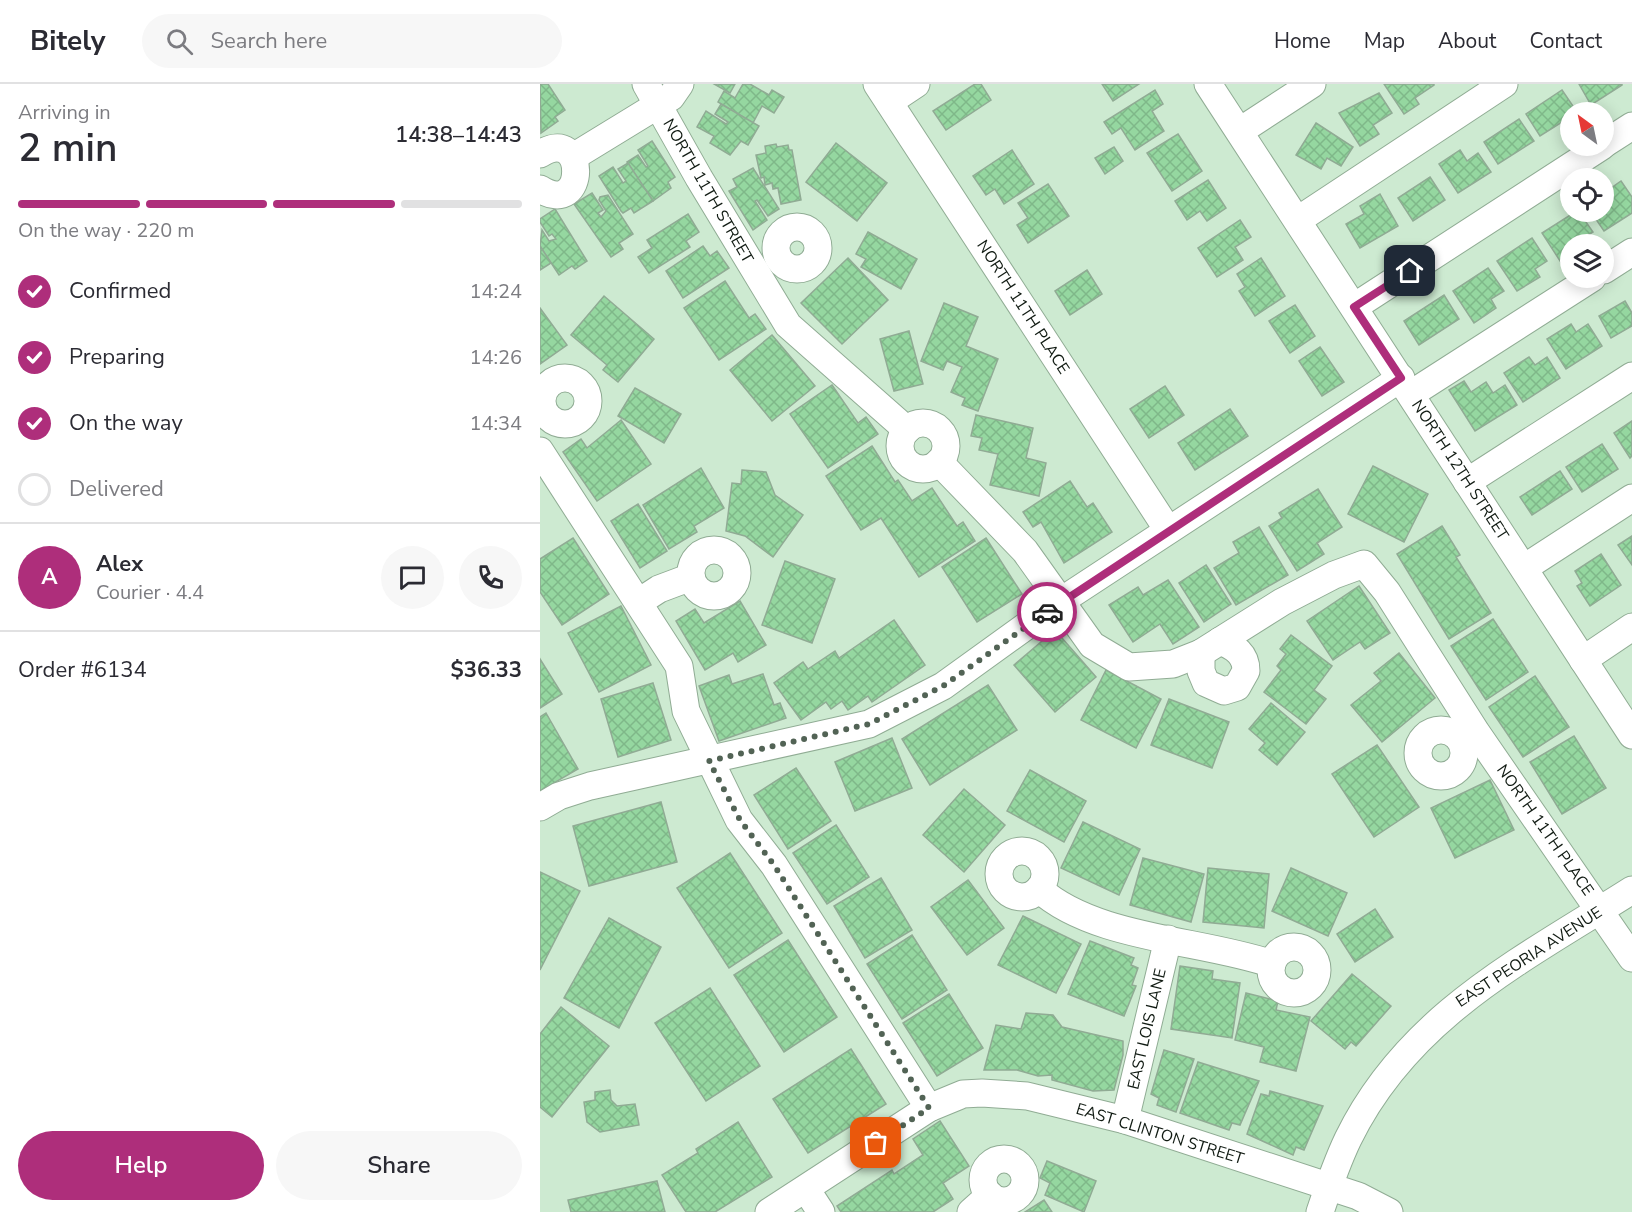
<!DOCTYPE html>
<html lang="en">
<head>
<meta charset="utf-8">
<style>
  :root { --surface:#fff; --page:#f7f7f7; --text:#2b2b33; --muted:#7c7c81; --line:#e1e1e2; --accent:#ae2e7b }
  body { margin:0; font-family:"Nunito Sans",sans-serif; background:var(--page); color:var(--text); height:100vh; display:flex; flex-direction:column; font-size:22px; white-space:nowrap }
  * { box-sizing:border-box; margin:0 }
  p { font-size:20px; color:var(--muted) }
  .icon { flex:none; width:33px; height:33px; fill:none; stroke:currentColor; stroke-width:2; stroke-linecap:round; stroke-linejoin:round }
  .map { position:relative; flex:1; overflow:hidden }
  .drawer { display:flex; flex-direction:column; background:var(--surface); width:540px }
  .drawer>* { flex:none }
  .needle { width:39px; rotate:327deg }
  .tools { position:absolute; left:1020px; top:18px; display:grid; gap:12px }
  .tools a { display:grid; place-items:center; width:54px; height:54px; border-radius:50%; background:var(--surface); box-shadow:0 3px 15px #0003; font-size:30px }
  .pin { position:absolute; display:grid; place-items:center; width:51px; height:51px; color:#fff; margin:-26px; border-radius:12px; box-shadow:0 3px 9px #0006 }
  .courier { position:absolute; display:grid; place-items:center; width:60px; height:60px; margin:-30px; border:4px solid #ae2e7b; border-radius:50%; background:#fff; color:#222; box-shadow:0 2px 8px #0007 }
  .headline em { font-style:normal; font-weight:600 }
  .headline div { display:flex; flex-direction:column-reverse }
  .headline { display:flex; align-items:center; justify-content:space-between; height:102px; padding:0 18px }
  h1 { font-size:39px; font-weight:600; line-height:45px }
  .bar { display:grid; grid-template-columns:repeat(4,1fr); gap:9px 6px; align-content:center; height:72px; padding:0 18px }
  .bar i { height:8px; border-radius:4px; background:var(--line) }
  .bar .current { background:var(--accent) }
  .bar p { grid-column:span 4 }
  .line { display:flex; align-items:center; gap:15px; padding:0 18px; border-top:2px solid var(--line) }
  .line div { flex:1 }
  .round { display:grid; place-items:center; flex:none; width:63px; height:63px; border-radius:32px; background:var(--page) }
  ol { padding:0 18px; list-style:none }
  li { display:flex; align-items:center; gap:18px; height:66px }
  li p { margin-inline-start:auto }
  li .icon { padding:6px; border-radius:50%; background:var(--accent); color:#fff; stroke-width:4 }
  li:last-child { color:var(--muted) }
  li i { width:33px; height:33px; border:3px solid var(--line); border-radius:50% }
  .action { display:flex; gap:12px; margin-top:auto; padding:12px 18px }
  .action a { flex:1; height:69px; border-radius:36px; background:var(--accent); color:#fff; font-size:24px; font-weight:600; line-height:69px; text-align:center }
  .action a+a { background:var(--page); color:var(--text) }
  header { display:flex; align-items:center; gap:36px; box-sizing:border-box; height:84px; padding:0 30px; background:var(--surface); border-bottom:2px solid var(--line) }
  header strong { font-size:28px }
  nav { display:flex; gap:33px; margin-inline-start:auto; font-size:21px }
  .search { width:420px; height:54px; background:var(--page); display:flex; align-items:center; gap:15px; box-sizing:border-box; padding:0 21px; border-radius:33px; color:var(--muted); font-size:22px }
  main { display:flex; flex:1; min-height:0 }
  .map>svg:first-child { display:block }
  .building { fill:url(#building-cross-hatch); stroke:#90ab94; stroke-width:1.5 }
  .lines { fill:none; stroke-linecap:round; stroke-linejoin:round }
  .minor-casing { stroke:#90ac94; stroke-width:29 }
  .minor { stroke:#fff; stroke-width:27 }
  .done { stroke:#526355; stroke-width:6; stroke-dasharray:0 10.8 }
  .route { stroke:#ae2e7b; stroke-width:8 }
  .labels { text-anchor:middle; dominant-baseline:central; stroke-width:4.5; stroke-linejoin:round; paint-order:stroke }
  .street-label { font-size:16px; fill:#101a12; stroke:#fff }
</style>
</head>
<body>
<header>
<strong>Bitely</strong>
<div class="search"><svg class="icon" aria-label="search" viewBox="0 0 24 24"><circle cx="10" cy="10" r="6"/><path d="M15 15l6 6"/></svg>Search here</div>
<nav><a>Home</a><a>Map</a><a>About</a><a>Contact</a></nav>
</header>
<main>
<section class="drawer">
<div class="headline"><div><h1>2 min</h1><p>Arriving in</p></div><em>14:38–14:43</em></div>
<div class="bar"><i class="current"></i><i class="current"></i><i class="current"></i><i></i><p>On the way · 220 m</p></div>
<ol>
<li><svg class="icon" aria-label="check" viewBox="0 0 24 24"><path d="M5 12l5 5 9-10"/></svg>Confirmed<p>14:24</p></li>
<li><svg class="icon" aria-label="check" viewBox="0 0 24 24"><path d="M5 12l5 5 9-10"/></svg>Preparing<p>14:26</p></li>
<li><svg class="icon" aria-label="check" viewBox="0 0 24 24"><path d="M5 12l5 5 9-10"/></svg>On the way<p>14:34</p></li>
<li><i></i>Delivered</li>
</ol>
<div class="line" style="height:108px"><b class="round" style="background:var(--accent);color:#fff">A</b><div><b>Alex</b><p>Courier · 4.4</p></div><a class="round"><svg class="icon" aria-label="chat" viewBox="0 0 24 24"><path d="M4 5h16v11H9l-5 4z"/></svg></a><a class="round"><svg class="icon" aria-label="phone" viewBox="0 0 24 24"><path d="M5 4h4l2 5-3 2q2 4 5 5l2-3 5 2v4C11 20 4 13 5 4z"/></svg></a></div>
<div class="line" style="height:78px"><div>Order #6134</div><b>$36.33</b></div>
<div class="action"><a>Help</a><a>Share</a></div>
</section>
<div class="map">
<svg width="1092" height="1128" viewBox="0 0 1092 1128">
  <defs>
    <pattern id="building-cross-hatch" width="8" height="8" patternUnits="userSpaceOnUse" patternTransform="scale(1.5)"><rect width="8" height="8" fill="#95d7a0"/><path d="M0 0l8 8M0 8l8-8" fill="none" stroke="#7fb889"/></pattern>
  </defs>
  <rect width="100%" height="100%" fill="#cdead1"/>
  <g class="building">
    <path d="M0 0H8L25 26 15 33 18 37 1 49Z"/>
    <path d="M174 0H195L190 9Z"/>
    <path d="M203 0H210L229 11 232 6 244 13 234 29 222 22 213 39 178 18 184 7 195 14Z"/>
    <path d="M435 0H441L451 16 406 46 393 27Z"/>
    <path d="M562 0H599L573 17Z"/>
    <path d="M844 0H894V1L875 14 879 20 864 30Z"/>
    <path d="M1039 0H1082V1L1051 21Z"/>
    <path d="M615 6 623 20 612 27 624 47 595 66 581 44 572 50 564 38Z"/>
    <path d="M1022 6 1037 28H1030V33L1000 52 986 30Z"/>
    <path d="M839 9 852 29 833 41 839 50 820 62 799 29Z"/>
    <path d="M181 20 219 42 208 61 201 57 190 71 170 59 174 52 157 43 166 27 186 40 188 38 175 30Z"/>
    <path d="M979 35 994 57 958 80 944 58Z"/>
    <path d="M776 39 813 63 801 82 787 74 781 85 756 71Z"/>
    <path d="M638 50 662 87 632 107 607 69Z"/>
    <path d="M112 57 135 93 128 98 131 104 113 117 87 78 98 71 106 83 108 82 98 66Z"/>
    <path d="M296 59 347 99 317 137 266 98Z"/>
    <path d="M236 60 237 63 248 61 249 66H252L261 116 241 120 238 104 233 105 232 99 225 101 224 93 221 94 216 71 226 69 225 62Z"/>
    <path d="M574 63 583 77 565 90 555 74Z"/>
    <path d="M472 66 494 100 464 120 455 105 446 111 433 92Z"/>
    <path d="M920 66 927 77 938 69 951 88 918 109 899 80Z"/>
    <path d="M88 79 113 117 94 129 91 124 83 129 81 127 59 92 73 83 83 99 86 97 78 85Z"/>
    <path d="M213 84 239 125 228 132 217 116 215 117 227 136 213 146 189 107 197 103 193 95Z"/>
    <path d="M890 93 905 116 873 137 858 114Z"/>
    <path d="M668 96 686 124 667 137 660 127 647 136 635 117Z"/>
    <path d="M1081 97 1092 113V129L1064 147 1051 128H1064V109Z"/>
    <path d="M508 100 529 132 488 159 477 141 488 134 478 119Z"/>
    <path d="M52 109 63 126 58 129 61 133 66 127 59 116 60 113 68 111 93 150 79 159 83 165 71 173 34 120Z"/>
    <path d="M840 110 858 142 820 164 806 140 824 130 820 122Z"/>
    <path d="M15 125 47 177 35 185 32 182 19 191 0 162 2 146 9 157 16 155 12 150 9 152 0 138V135Z"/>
    <path d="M1035 128H1039L1053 148 1040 156 1043 160H1030V175L1022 180 1002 149Z"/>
    <path d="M148 130 159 148 146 157 150 163 109 189 98 173 112 164 107 156Z"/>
    <path d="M700 136 711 153 695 163 703 176 677 193 658 164Z"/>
    <path d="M328 148 377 175 361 205 321 183 326 175 316 170Z"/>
    <path d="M992 154 1007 177 995 185 1000 193 977 207 957 177Z"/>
    <path d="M0 162 11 179 0 186Z"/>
    <path d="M163 162 170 172 177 167 189 184 143 214 126 187Z"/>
    <path d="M308 174 348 216 302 260 261 219Z"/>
    <path d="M721 174 745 212 715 232 699 207 705 203 697 190Z"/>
    <path d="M948 184 964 207 951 215 956 224 934 239 913 207Z"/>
    <path d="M547 186 562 210 530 231 515 207Z"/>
    <path d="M185 197 209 234 215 230 226 245 179 276 144 224Z"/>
    <path d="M904 211 919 235 879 261 864 237Z"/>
    <path d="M64 212 114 255 78 298 63 286 67 281 31 251Z"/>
    <path d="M1085 217 1092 229V242L1071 254 1059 232Z"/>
    <path d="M404 219 438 233 426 262 458 275 438 327 422 321 425 314 411 308 422 283 407 277 403 286 381 277Z"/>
    <path d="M755 221 775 252 750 269 729 237Z"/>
    <path d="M0 224 27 261 0 280Z"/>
    <path d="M1031 240 1036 248 1048 240 1062 262 1026 285 1007 255Z"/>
    <path d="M369 247 383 300 354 307 340 255Z"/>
    <path d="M232 251 275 302 232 337 190 286Z"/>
    <path d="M780 263 804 298 782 312 759 277Z"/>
    <path d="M989 273 995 281 1007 273 1020 294 983 318 964 289Z"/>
    <path d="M924 297 931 308 946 298 953 309 965 301 977 321 935 347 909 306Z"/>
    <path d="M292 301 318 339 326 333 338 350 288 384 250 330Z"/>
    <path d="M625 302 644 331 609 354 590 325Z"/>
    <path d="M95 304 141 330 124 359 78 332Z"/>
    <path d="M690 325 708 352 655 386 638 359Z"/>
    <path d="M436 331 493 344 486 374 506 379 499 412 450 401 458 370 439 366 442 354 431 352Z"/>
    <path d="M81 336 111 380 57 417 23 368 41 355 47 364Z"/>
    <path d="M1092 337V372L1090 374 1074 349Z"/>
    <path d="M1062 360 1078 385 1042 408 1026 383Z"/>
    <path d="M332 362 355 398 358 396 372 417 392 404 417 442 423 438 435 457 379 493 341 434 321 446 286 392Z"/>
    <path d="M833 382 888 410 864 458 808 430Z"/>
    <path d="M161 384 184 424 154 442 157 448 129 465 103 421Z"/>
    <path d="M202 386 226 388 235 411 263 431 233 473 205 452 186 447 192 399 201 400Z"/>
    <path d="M1020 387 1032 405 992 431 980 413Z"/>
    <path d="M530 397 547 423 553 419 572 448 524 479 501 438 493 443 483 428Z"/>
    <path d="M778 405 802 443 777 459 784 470 757 487 729 442 742 434 739 429Z"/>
    <path d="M98 420 127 467 100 484 71 437Z"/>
    <path d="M902 442 920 471 916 473 951 529 909 555 857 470Z"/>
    <path d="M719 443 748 491 696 521 674 484 699 469 693 458Z"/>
    <path d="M1092 452V481L1078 461Z"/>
    <path d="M33 454 69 510 22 541 0 508V475Z"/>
    <path d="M446 454 482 510 437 538 402 483Z"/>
    <path d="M1061 470 1081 501 1050 522 1037 502 1042 499 1035 487Z"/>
    <path d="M245 477 295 495 272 559 222 541Z"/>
    <path d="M666 481 691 520 664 538 639 499Z"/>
    <path d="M628 496 659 543 633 560 620 540 593 558 569 521 598 503 603 511Z"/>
    <path d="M819 502 850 549 825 565 820 558 793 576 767 537Z"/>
    <path d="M200 517 226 561 198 578 193 569 165 586 136 537 155 525 164 539Z"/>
    <path d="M81 522 111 581 59 608 28 549Z"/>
    <path d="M953 535 988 588 946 616 911 562Z"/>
    <path d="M354 536 385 581 332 618 328 612 308 626 302 617 291 625 286 618 261 636 234 599 263 578 268 585 295 567 299 574Z"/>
    <path d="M515 546 556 593 515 628 474 581Z"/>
    <path d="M751 551 792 582 774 606 786 615 766 640 724 608 741 586 737 582 746 570 740 565Z"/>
    <path d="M859 569 895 614 842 658 811 621 841 597 834 589Z"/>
    <path d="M0 575 22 610 0 624Z"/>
    <path d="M566 586 621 615 596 664 541 636Z"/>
    <path d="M223 590 234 621 240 619 246 634 179 657 159 602 189 591 192 600Z"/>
    <path d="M995 592 1029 643 983 673 949 623Z"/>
    <path d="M113 599 131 656 78 673 61 615Z"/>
    <path d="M448 601 477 646 390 701 362 655Z"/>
    <path d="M629 615 689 638 672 684 611 661Z"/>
    <path d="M731 619 765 648 737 681 719 666 725 659 709 645Z"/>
    <path d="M6 629 38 685 0 707V633Z"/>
    <path d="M1034 652 1066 704 1022 730 990 678Z"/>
    <path d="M352 654 372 704 315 727 295 678Z"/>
    <path d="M837 661 879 723 834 753 792 690Z"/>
    <path d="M256 684 291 737 248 765 214 711Z"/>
    <path d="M490 686 546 717 524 758 467 727Z"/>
    <path d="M950 696 974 746 915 774 891 724Z"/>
    <path d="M424 705 465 741 424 788 383 751Z"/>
    <path d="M121 718 137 778 49 802 33 742Z"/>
    <path d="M543 738 600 765 579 811 521 784Z"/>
    <path d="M296 741 329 793 287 820 253 769Z"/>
    <path d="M190 769 242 849 189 884 137 804Z"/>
    <path d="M603 774 664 790 651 838 590 821Z"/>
    <path d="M668 784 729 790 724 844 663 838Z"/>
    <path d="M751 784 807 809 788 852 732 827Z"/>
    <path d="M0 788 40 807 0 886Z"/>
    <path d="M341 794 372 846 325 874 294 822Z"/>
    <path d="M428 796 464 844 427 871 391 823Z"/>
    <path d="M835 825 853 853 815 878 797 850Z"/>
    <path d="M483 832 541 860 516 909 458 881Z"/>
    <path d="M69 834 121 863 79 944 24 914Z"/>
    <path d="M372 851 407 906 362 935 327 880Z"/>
    <path d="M248 856 297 933 244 968 194 891Z"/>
    <path d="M550 857 594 874 591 881 598 884 592 901 596 902 584 932 528 910Z"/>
    <path d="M640 882 673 887 672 895 700 899 692 954 631 945Z"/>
    <path d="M812 890 851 922 816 962 811 958 805 965 771 937Z"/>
    <path d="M170 904 220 982 166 1017 115 939Z"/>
    <path d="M706 909 738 917 736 926 770 933 756 987 720 978 724 963 695 956Z"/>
    <path d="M409 910 443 964 397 992 363 939Z"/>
    <path d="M21 923 69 962 12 1033 0 1023V950Z"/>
    <path d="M486 929 513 931 522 943 583 957V971L574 1006 553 1007 512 996V991L498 992 477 986H444L456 941 481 945Z"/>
    <path d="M311 965 346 1020 268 1069 233 1015Z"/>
    <path d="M624 966 654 975 636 1028 617 1021 619 1014 611 1010Z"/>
    <path d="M658 978 719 997 700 1041 692 1039 689 1046 640 1029Z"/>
    <path d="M70 1006 71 1016 77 1022 95 1020 99 1041 60 1048 47 1038 44 1018 55 1016V1008Z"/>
    <path d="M730 1007 783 1022 764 1066 756 1063 753 1071 707 1050 721 1010 729 1012Z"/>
    <path d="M400 1037 429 1082 403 1099 413 1115 393 1128H301L297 1122 352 1086 354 1090 383 1071 373 1055Z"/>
    <path d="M198 1038 232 1093 175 1128H146L122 1091 158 1069 156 1065Z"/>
    <path d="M507 1077 556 1097 544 1128 505 1111 510 1099 500 1094Z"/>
    <path d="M117 1097 125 1128H31L28 1116Z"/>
    <path d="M504 1116 512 1128H485Z"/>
  </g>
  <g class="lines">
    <g class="minor-casing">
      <g id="minor">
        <path d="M106 0 159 94 248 241 367 346"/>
        <path d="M337 0 628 446"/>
        <path d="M668 0 1092 651"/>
        <path d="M349 18 376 0"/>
        <path d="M700 47 772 0"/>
        <path d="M1064 60 1092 42"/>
        <path d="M0 70C48 40 47 135 0 105"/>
        <path d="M33 73 131 13 140 0"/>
        <path d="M758 136 964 0"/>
        <circle cx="257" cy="164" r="21"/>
        <path d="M1064 186 1092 168"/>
        <path d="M814 223 1062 62"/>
        <circle cx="25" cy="317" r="23"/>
        <path d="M871 310 1052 194"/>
        <circle cx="383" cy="362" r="23"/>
        <path d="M0 367 139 582 146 627 199 736 234 781 389 1024"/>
        <path d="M399 378 485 467 552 561 589 583 633 580 661 569 742 518 794 491 824 480 847 508 936 648 1092 874"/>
        <path d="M927 398 1092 292"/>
        <circle cx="174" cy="489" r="23"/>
        <path d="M984 484 1092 414"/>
        <path d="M99 518 119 505 151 493"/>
        <path d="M661 569V587L666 599 684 607 697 603 706 587C706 570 695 563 680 557"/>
        <path d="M1043 576 1092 543"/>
        <circle cx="901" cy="669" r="23"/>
        <path d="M0 723 19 712 50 702 329 640 403 602 521 517 861 294"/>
        <circle cx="482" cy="790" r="23"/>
        <path d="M499 805C554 855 663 856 732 880"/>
        <circle cx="754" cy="886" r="23"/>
        <path d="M585 1036 628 855"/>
        <circle cx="464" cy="1096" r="21"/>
        <path d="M266 1105 281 1128"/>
        <path d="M229 1128 389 1024 423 1010 442 1009 487 1012 585 1036 818 1112 849 1128"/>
        <path d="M431 1128 450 1111"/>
        <path d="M780 1128C788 1104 797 1078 808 1055 868 932 982 876 1092 806"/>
      </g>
    </g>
    <use href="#minor" class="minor"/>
  </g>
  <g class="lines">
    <path class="done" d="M336 1059 389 1024 234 781 200 736 169 677 329 640 403 602 507 528"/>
    <path class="route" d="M507 528 861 294 814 223 870 187"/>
  </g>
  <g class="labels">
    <g class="street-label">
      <text transform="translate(168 107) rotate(60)">NORTH 11TH STREET</text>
      <text transform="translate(483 223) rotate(57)">NORTH 11TH PLACE</text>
      <text transform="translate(920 386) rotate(57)">NORTH 12TH STREET</text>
      <text transform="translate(1005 746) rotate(55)">NORTH 11TH PLACE</text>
      <text transform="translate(989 873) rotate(-33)">EAST PEORIA AVENUE</text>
      <text transform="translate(607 945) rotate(-77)">EAST LOIS LANE</text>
      <text transform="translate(620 1050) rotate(17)">EAST CLINTON STREET</text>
    </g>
  </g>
</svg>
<div class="tools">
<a><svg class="needle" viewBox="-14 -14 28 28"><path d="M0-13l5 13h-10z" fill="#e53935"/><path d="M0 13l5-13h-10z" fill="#7c7c81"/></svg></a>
<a><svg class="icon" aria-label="locate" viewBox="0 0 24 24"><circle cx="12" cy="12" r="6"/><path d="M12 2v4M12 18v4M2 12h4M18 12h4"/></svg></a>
<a><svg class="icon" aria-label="layers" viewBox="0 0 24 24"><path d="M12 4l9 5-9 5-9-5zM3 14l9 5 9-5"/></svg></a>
</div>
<div class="pin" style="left:336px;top:1059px;background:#ea580c"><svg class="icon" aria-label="bag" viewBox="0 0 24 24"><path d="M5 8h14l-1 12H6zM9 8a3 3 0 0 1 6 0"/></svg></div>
<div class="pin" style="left:870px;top:187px;background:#1f2937"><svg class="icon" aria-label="home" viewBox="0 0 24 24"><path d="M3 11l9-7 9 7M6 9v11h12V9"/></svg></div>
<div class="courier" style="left:507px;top:528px"><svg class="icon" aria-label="car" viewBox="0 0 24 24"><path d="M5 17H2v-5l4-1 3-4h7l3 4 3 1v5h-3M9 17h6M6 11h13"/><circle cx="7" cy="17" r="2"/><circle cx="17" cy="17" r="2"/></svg></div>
</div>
</main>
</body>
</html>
